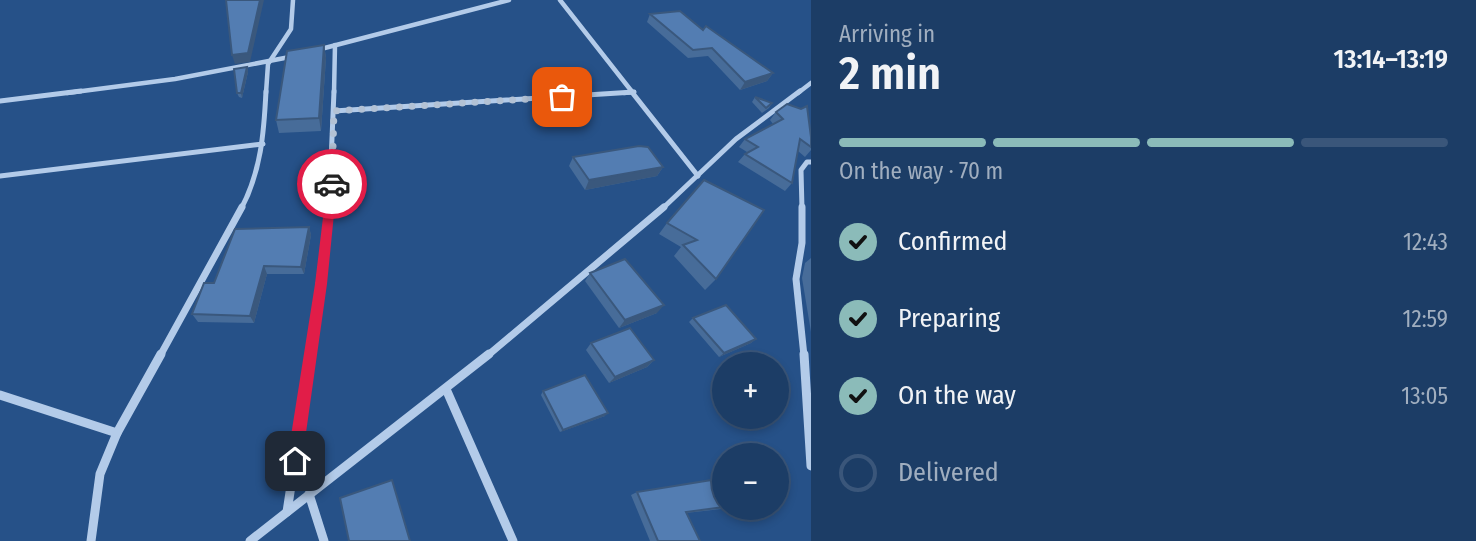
<!DOCTYPE html>
<html lang="en">
<head>
<meta charset="utf-8">
<style>
  :root { --surface:#1c3d66; --page:#29486f; --text:#f1f3f6; --muted:#a0aebf; --line:#3a567a; --accent:#8bbbb9 }
  body { margin:0; font-family:"Fira Sans Condensed",sans-serif; background:var(--page); color:var(--text); height:100vh; display:flex; flex-direction:column; font-size:26px; white-space:nowrap }
  * { box-sizing:border-box; margin:0 }
  p { font-size:23px; color:var(--muted) }
  .icon { flex:none; width:38px; height:38px; fill:none; stroke:currentColor; stroke-width:2; stroke-linecap:round; stroke-linejoin:round }
  .map { position:relative; flex:1; overflow:hidden }
  .drawer { display:flex; flex-direction:column; background:var(--surface); width:665px }
  .drawer>* { flex:none }
  .fabs { position:absolute; left:712px; top:352px; display:grid; gap:14px }
  .fabs a { display:grid; place-items:center; width:77px; height:77px; border-radius:50%; background:var(--surface); box-shadow:0 4px 10px #0003,0 0 0 2px var(--line); font-size:35px }
  .pin { position:absolute; display:grid; place-items:center; width:60px; height:60px; color:#fff; margin:-30px; border-radius:14px; box-shadow:0 4px 10px #0006 }
  .courier { position:absolute; display:grid; place-items:center; width:70px; height:70px; margin:-35px; border:5px solid #e11d48; border-radius:50%; background:#fff; color:#222; box-shadow:0 2px 9px #0007 }
  .summary em { font-style:normal; font-weight:600 }
  .summary div { display:flex; flex-direction:column-reverse }
  .summary { display:flex; align-items:center; justify-content:space-between; height:119px; padding:0 28px }
  h1 { font-size:46px; font-weight:600; line-height:52px }
  .bar { display:grid; grid-template-columns:repeat(4,1fr); gap:10px 7px; align-content:center; height:84px; padding:0 28px }
  .bar i { height:9px; border-radius:5px; background:var(--line) }
  .bar .on { background:var(--accent) }
  .bar p { grid-column:span 4 }
  ol { padding:0 28px; list-style:none }
  li { display:flex; align-items:center; gap:21px; height:77px }
  li p { margin-inline-start:auto }
  li .icon { padding:7px; border-radius:50%; background:var(--accent); color:#111; stroke-width:4 }
  li:last-child { color:var(--muted) }
  li i { width:38px; height:38px; border:4px solid var(--line); border-radius:50% }
  main { display:flex; flex:1; min-height:0 }
  .map>svg:first-child { display:block }
  .lines { fill:none; stroke-linecap:round; stroke-linejoin:round }
  .minor-far3 { stroke:#b3cbe9; stroke-width:4.5 }
  .minor-far2 { stroke:#b3cbe9; stroke-width:5 }
  .minor-far1 { stroke:#b3cbe9; stroke-width:7 }
  .minor { stroke:#b3cbe9; stroke-width:9 }
  .wall { fill:#476c99 }
  .shaded-wall { fill:#3a587d }
  .building { fill:#537db2; stroke:#3a587d; stroke-width:2 }
  .route { fill:#e11d48 }
  .done { stroke:#b3c2d5; stroke-width:7; stroke-dasharray:0 12.6 }
</style>
</head>
<body>
<main>
<div class="map">
<svg width="811" height="541" viewBox="0 0 811 541">
  <rect width="100%" height="100%" fill="#265188"/>
  <g class="lines">
    <g class="minor-far3">
      <path d="M560 0 633 93"/>
      <path d="M317 50 509 0"/>
      <path d="M67 93 175 79 295 56"/>
      <path d="M266 93 268 64 291 29 293 0"/>
      <path d="M334 93 335 45"/>
      <path d="M624 93 634 92"/>
      <path d="M798 93 811 83"/>
    </g>
    <g class="minor-far2">
      <path d="M631 91 698 176"/>
      <path d="M0 101 81 91"/>
      <path d="M334 111 634 92"/>
      <path d="M0 176 263 144"/>
      <path d="M241 209C261 172 264 132 266 91"/>
      <path d="M329 209 334 91"/>
      <path d="M662 209 736 139 800 91"/>
      <path d="M802 209 801 170 807 162H811"/>
    </g>
    <g class="minor-far1">
      <path d="M802 207V243L796 279 804 356"/>
      <path d="M160 356 242 207"/>
      <path d="M310 356 329 207"/>
      <path d="M487 356 664 207"/>
    </g>
    <g class="minor">
      <path d="M804 354 811 466"/>
      <path d="M446 389 513 541"/>
      <path d="M0 395 117 433"/>
      <path d="M309 494 324 541"/>
      <path d="M287 512 311 354"/>
      <path d="M91 541 100 474 117 433 161 354"/>
      <path d="M250 541 489 354"/>
    </g>
  </g>
  <g class="wall">
    <path d="M650 14 703 30 773 73 767 81 740 90 708 56 688 58 647 22Z"/>
    <path d="M324 45 326 58 321 131 279 133 276 120Z"/>
    <path d="M247 67 248 72 242 98 239 97 237 93Z"/>
    <path d="M755 97 772 103 769 108 762 113 752 102Z"/>
    <path d="M776 112 811 137V150L805 157 798 151 792 183 785 191 738 162 745 154 747 152 739 147 745 139 773 124 770 120Z"/>
    <path d="M573 157 663 167 657 176 585 190 569 166Z"/>
    <path d="M704 180 716 279 705 290 674 256 681 247 659 234 667 223Z"/>
    <path d="M309 227 311 235 304 274H267L254 323 198 322 192 314 214 283Z"/>
    <path d="M811 258V332L802 278 805 263Z"/>
    <path d="M590 273 657 313 619 328 585 281Z"/>
    <path d="M693 318 756 339 751 343 719 357 689 322Z"/>
    <path d="M591 343 654 360 647 367 609 383 586 350Z"/>
    <path d="M543 391 605 416 560 432 541 395Z"/>
    <path d="M637 492 724 508H730L686 513 700 541H650L631 495Z"/>
  </g>
  <g class="shaded-wall">
    <path d="M260 0H264L250 62 235 64 232 55Z"/>
    <path d="M324 45 326 58 321 131 319 118Z"/>
    <path d="M247 67 248 72 242 98 241 93Z"/>
    <path d="M773 73 767 81 740 90 745 82Z"/>
    <path d="M663 167 657 176 585 190 589 180Z"/>
    <path d="M309 227 311 235 304 274 301 267Z"/>
    <path d="M264 266 267 274 254 323 250 316Z"/>
    <path d="M664 305 657 313 619 328 625 320Z"/>
    <path d="M756 339 751 343 719 357 724 353Z"/>
    <path d="M654 360 647 367 609 383 615 377Z"/>
    <path d="M608 413 605 416 560 432 563 430Z"/>
  </g>
  <g class="building">
    <path d="M226 0H260L248 53 232 55Z"/>
    <path d="M680 11 703 30 706 26 773 73 745 82 712 48 693 50 650 14Z"/>
    <path d="M324 45 319 118 276 120 287 51Z"/>
    <path d="M247 67 241 93H237L234 69Z"/>
    <path d="M755 97 772 103 766 108Z"/>
    <path d="M787 104 801 109 807 106 811 137V147L800 139 792 183 745 154 758 147 745 139 783 119 776 112Z"/>
    <path d="M639 146 648 147 663 167 589 180 573 157Z"/>
    <path d="M704 180 764 210 716 279 683 245 697 240 667 223Z"/>
    <path d="M309 227 301 267 264 266 250 316 192 314 204 283H214L235 229Z"/>
    <path d="M625 259 664 305 625 320 590 273Z"/>
    <path d="M726 305 756 339 724 353 693 318Z"/>
    <path d="M630 328 654 360 615 377 591 343Z"/>
    <path d="M585 375 608 413 563 430 543 391Z"/>
    <path d="M724 478V507L686 512 700 541H658L637 492Z"/>
    <path d="M392 480 410 541H349L340 498Z"/>
  </g>
  <path class="route" d="M332 181 337 184 327 284 302 461 295 469 287 461 315 284 327 184Z"/>
  <g class="lines">
    <path class="done" d="M332 184 334 111 562 97"/>
  </g>
</svg>
<div class="fabs">
<a>+</a>
<a>−</a>
</div>
<div class="pin" style="left:562px;top:97px;background:#ea580c"><svg class="icon" aria-label="bag" viewBox="0 0 24 24"><path d="M5 8h14l-1 12H6zM9 8a3 3 0 0 1 6 0"/></svg></div>
<div class="pin" style="left:295px;top:461px;background:#1f2937"><svg class="icon" aria-label="home" viewBox="0 0 24 24"><path d="M3 11l9-7 9 7M6 9v11h12V9"/></svg></div>
<div class="courier" style="left:332px;top:184px"><svg class="icon" aria-label="car" viewBox="0 0 24 24"><path d="M5 17H2v-5l4-1 3-4h7l3 4 3 1v5h-3M9 17h6M6 11h13"/><circle cx="7" cy="17" r="2"/><circle cx="17" cy="17" r="2"/></svg></div>
</div>
<section class="drawer">
<div class="summary"><div><h1>2 min</h1><p>Arriving in</p></div><em>13:14–13:19</em></div>
<div class="bar"><i class="on"></i><i class="on"></i><i class="on"></i><i></i><p>On the way · 70 m</p></div>
<ol>
<li><svg class="icon" aria-label="check" viewBox="0 0 24 24"><path d="M5 12l5 5 9-10"/></svg>Confirmed<p>12:43</p></li>
<li><svg class="icon" aria-label="check" viewBox="0 0 24 24"><path d="M5 12l5 5 9-10"/></svg>Preparing<p>12:59</p></li>
<li><svg class="icon" aria-label="check" viewBox="0 0 24 24"><path d="M5 12l5 5 9-10"/></svg>On the way<p>13:05</p></li>
<li><i></i>Delivered</li>
</ol>
</section>
</main>
</body>
</html>
